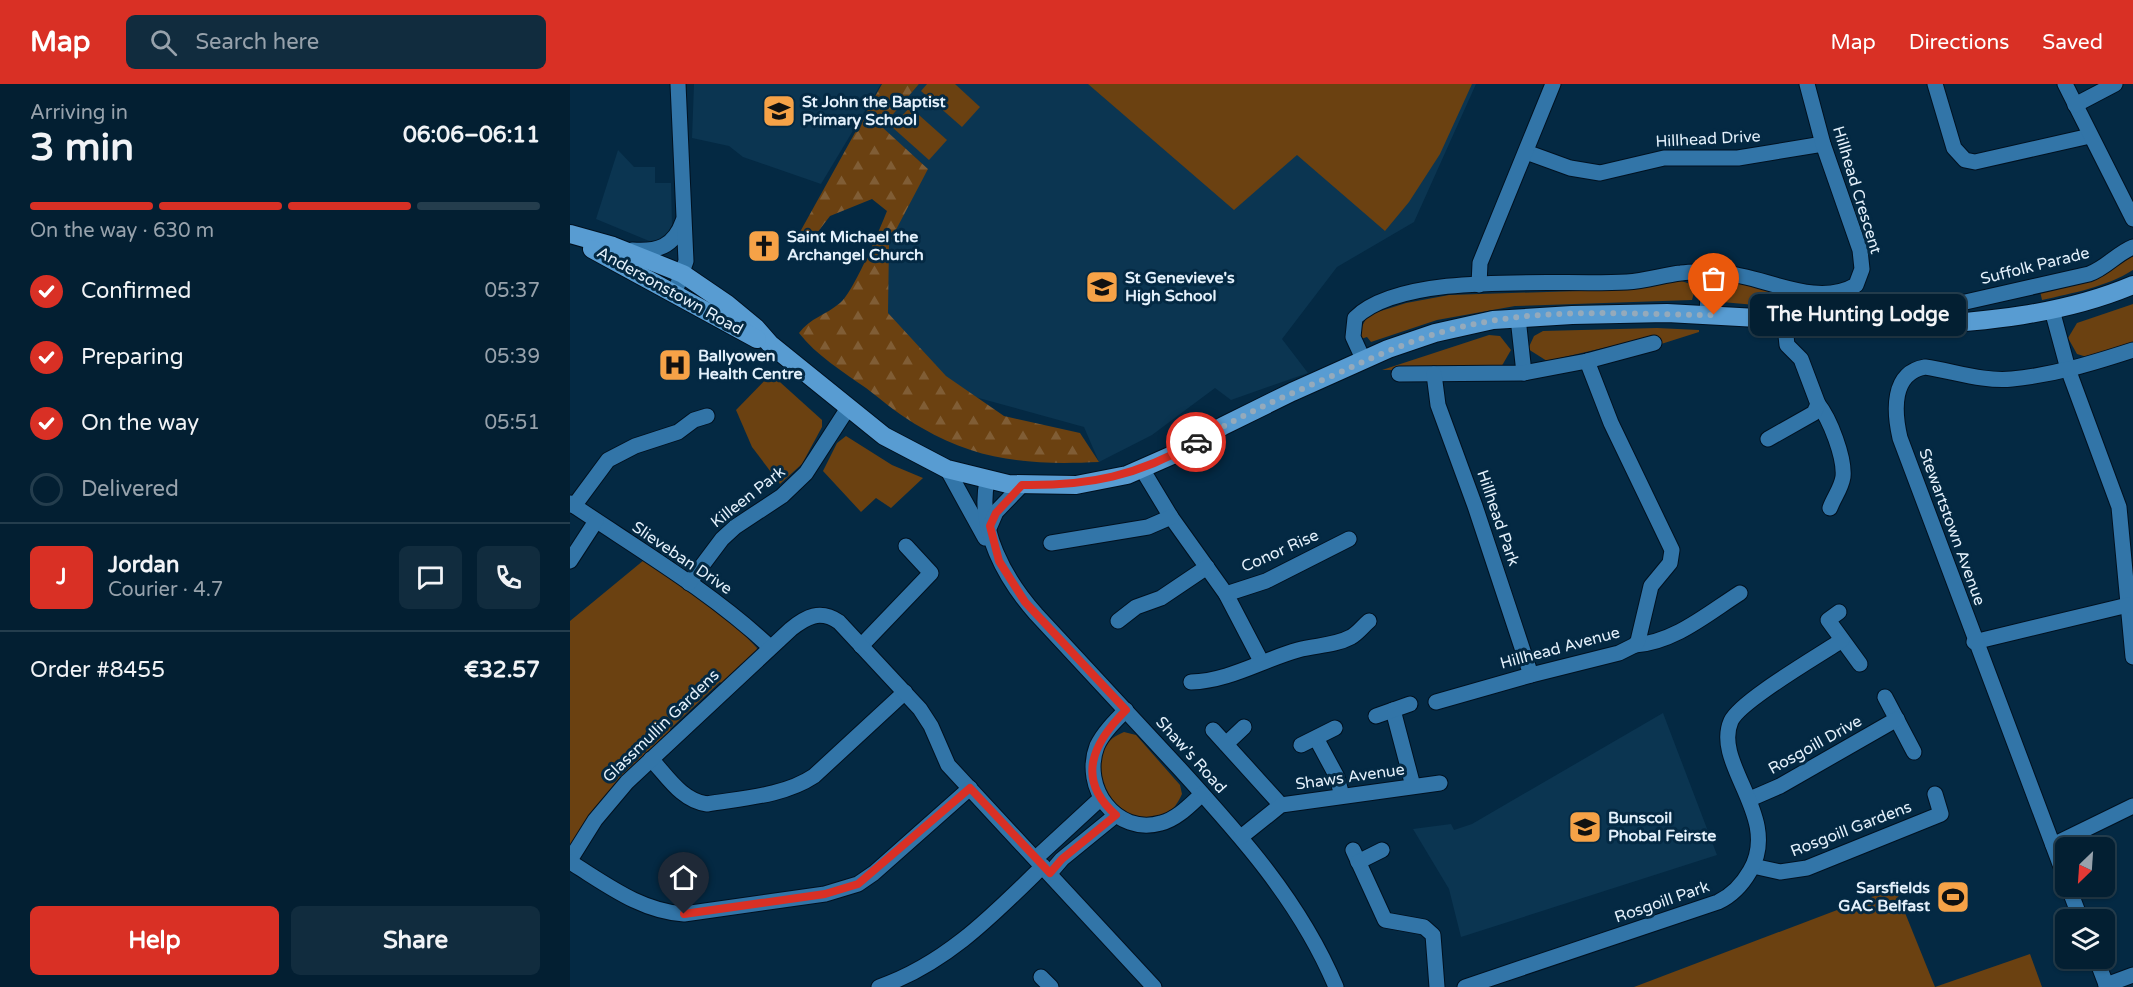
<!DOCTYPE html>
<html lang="en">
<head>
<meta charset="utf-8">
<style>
  :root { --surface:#031f32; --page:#112c3e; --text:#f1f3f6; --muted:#97a2ac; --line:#243d4d; --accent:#d93025 }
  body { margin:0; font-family:"Varela Round",sans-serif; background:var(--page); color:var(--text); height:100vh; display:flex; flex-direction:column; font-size:22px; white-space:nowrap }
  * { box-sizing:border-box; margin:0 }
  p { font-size:20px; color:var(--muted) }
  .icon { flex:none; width:33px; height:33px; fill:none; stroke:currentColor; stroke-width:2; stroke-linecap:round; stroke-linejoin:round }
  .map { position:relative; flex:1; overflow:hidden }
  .side { display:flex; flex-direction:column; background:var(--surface); width:570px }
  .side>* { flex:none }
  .needle { width:39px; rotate:205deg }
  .buttons { position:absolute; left:1485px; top:753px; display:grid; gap:12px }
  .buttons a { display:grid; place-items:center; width:60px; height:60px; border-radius:9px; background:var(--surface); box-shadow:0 2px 4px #0004,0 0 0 2px var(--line); font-size:30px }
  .pin { position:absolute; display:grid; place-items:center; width:51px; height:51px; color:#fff; margin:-62px -26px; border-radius:50% 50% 50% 0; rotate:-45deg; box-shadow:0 0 6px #0007 }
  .pin .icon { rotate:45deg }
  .courier { position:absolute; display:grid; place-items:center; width:60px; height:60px; margin:-30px; border:4px solid #d93025; border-radius:50%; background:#fff; color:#222; box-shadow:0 2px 8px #0007 }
  .bubble { position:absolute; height:42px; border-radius:9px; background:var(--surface); box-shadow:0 2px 4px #0004,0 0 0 2px var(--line); font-size:20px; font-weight:700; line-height:42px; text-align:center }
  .summary em { font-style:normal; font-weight:700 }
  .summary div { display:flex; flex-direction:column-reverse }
  .summary { display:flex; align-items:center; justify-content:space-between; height:102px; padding:0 30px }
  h1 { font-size:39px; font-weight:700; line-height:45px }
  .bar { display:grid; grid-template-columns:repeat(4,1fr); gap:9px 6px; align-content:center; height:72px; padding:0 30px }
  .bar i { height:8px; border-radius:4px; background:var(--line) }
  .bar .current { background:var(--accent) }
  .bar p { grid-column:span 4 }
  .line { display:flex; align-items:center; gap:15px; padding:0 30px; border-top:2px solid var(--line) }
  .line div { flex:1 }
  .round { display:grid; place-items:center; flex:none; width:63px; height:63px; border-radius:9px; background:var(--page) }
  ol { padding:0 30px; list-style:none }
  li { display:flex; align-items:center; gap:18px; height:66px }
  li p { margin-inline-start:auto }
  li .icon { padding:6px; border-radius:50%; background:var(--accent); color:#fff; stroke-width:4 }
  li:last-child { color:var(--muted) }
  li i { width:33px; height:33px; border:3px solid var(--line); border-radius:50% }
  .primary-button { display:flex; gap:12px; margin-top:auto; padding:12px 30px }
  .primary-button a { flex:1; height:69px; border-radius:9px; background:var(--accent); color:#fff; font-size:24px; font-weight:700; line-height:69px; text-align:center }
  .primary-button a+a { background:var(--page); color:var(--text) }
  header { display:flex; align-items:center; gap:36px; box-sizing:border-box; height:84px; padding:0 30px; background:var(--accent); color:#fff }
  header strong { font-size:28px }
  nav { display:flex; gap:33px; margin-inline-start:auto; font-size:21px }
  .search { width:420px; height:54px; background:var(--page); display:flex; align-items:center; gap:15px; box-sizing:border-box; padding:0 21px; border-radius:9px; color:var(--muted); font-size:22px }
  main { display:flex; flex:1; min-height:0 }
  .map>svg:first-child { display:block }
  .built { fill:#0b3551 }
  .green { fill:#6b4111 }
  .forest { fill:url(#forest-firs) }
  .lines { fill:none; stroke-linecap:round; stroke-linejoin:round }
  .minor-casing { stroke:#001120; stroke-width:17 }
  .major-casing { stroke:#001120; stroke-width:20 }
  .minor { stroke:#3275a8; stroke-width:15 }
  .major { stroke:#589cd2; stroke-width:18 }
  .done { stroke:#95aabb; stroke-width:6; stroke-dasharray:0 10.8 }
  .route { stroke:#d93025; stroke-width:8 }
  .labels { text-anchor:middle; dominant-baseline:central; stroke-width:6; stroke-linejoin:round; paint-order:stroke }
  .poi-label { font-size:16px; font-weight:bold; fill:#e3f0fb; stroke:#042943; text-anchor:start }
  .street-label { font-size:16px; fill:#e3f0fb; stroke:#042943 }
</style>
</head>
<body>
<header>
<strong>Map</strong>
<div class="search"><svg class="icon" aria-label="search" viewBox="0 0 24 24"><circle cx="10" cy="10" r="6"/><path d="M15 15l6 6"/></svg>Search here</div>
<nav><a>Map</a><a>Directions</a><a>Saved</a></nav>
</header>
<main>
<section class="side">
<div class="summary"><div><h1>3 min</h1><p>Arriving in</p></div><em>06:06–06:11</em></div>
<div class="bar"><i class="current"></i><i class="current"></i><i class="current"></i><i></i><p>On the way · 630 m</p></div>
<ol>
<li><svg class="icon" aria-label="check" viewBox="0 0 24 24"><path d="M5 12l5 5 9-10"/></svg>Confirmed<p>05:37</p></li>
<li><svg class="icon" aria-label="check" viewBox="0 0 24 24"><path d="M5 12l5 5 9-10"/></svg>Preparing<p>05:39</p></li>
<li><svg class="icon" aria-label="check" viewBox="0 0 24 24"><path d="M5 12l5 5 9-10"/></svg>On the way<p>05:51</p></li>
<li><i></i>Delivered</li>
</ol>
<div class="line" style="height:108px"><b class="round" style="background:var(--accent);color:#fff">J</b><div><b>Jordan</b><p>Courier · 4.7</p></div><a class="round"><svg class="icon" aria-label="chat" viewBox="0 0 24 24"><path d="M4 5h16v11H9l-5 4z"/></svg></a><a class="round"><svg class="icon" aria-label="phone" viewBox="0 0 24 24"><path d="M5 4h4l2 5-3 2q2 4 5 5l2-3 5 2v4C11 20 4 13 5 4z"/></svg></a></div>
<div class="line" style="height:78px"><div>Order #8455</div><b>€32.57</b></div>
<div class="primary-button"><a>Help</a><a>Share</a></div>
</section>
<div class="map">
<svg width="1563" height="903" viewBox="0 0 1563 903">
  <defs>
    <pattern id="forest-firs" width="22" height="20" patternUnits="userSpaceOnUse" patternTransform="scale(1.5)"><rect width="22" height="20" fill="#6b4111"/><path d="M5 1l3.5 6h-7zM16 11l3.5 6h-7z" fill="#805d35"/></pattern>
  </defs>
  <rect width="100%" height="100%" fill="#042943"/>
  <g class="built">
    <path d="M124 0H311L251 100 173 73 159 62 122 54Z"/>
    <path d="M349 0H906L844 138 767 183 712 255 738 289 661 316 645 304 582 351 529 378 514 343 394 310 336 263 309 222 317 152 358 85 311 43Z"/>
    <path d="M48 66 64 83H85V99H101L102 141 97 153 84 159 26 135Z"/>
    <path d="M1093 629 1147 771 891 853 879 805 843 745 881 740 884 746 902 740Z"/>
  </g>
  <g class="green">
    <path d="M357 0H385L410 23 392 43 351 7Z"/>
    <path d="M518 0H902L870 70 839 118 815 147 727 71 664 126Z"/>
    <path d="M340 23 377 56 359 76 322 43Z"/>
    <path d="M1563 172V186C1536 203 1503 209 1472 216L1470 207Z"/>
    <path d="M1109 196 1120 200 1125 205 1122 216 945 222 867 236 801 258 797 253 791 255 789 248 798 231 836 219 879 211 1040 206Z"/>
    <path d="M1166 197C1202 210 1228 212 1266 212L1272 229 1152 218 1146 213 1153 200H1165Z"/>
    <path d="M1563 220V261L1520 274 1507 270 1498 254 1507 239Z"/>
    <path d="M1087 244 1129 246V248L1088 261 1085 252 977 277 958 265 964 252 973 247Z"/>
    <path d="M919 251 930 252 941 266 930 285 812 286Z"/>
    <path d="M201 290 252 336V343L232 380 210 400 182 363 166 326Z"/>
    <path d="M276 352 322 381 353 394 321 424 306 414 291 428 253 387 267 359Z"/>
    <path d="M74 476 153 529 187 564 186 569 153 601 150 598 100 645 103 650 0 766V537Z"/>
    <path d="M554 648 566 651 610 701 612 710C580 783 482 678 554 648Z"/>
    <path d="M1325 804 1365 903H1064Z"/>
    <path d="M1460 870 1472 903H1365Z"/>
  </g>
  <path class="forest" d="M312 0H349L312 43 358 85 319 159 318 229 376 292 434 332 510 349 529 378C463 381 410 378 352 344 332 333 314 318 296 304 273 288 246 271 229 249 240 234 256 231 270 219 283 209 310 145 317 127L302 115 260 132 247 149 230 148Z"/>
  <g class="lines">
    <g class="minor-casing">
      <g id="minor">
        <path d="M1365 0 1384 64 1395 76 1405 78 1520 52"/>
        <path d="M1495 0 1563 135"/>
        <path d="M1505 21 1545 0"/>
        <path d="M956 68 1000 84 1030 89 1094 74H1168L1253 60"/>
        <path d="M62 166C87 168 104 163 113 137"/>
        <path d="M909 201 910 179 983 0"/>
        <path d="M105 208 116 177 108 0"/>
        <path d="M1369 224 1519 190C1536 184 1546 170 1563 163"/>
        <path d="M1482 226 1498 285 1549 423 1563 573"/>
        <path d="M1137 231 1139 189"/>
        <path d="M948 234 954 289"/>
        <path d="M794 277 783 253 785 234C834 186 989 202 1057 198 1076 197 1093 191 1111 189 1124 187 1139 188 1152 189 1193 191 1245 225 1286 201L1292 185 1290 166 1253 60 1237 0"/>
        <path d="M829 290 954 289 1017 277 1084 259"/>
        <path d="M864 290 868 321 905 422 961 591"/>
        <path d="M1248 320C1260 335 1275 374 1273 393 1271 405 1264 413 1260 424"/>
        <path d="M1198 355 1244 329 1248 320 1231 275 1217 261 1214 233"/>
        <path d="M377 385 415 454"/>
        <path d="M572 385 601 433 656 510 691 577"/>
        <path d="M417 397C407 445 435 495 466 530 513 581 561 632 608 683 670 751 730 817 766 903"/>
        <path d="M0 419C68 465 140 507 200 563"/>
        <path d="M4 422 38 376 65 362 108 348 124 336 137 332"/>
        <path d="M420 442 426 428 452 401"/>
        <path d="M481 459 578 443 601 433"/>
        <path d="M0 477 26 437"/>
        <path d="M119 499 152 455 165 443 212 412 236 389 278 324"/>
        <path d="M656 510 696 497 779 455"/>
        <path d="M1269 528 1258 536 1290 580"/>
        <path d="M548 537 566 523 591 514 637 483"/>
        <path d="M1404 558 1558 521"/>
        <path d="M1065 561C1105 558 1137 530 1170 509"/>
        <path d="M291 562 361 489 336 462"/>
        <path d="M621 598C659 597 692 576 728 566 746 561 764 562 781 553 788 549 793 542 799 537"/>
        <path d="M1315 613 1344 668"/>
        <path d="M866 618 961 591 1049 569 1065 561 1068 557 1081 502 1100 479 1102 466 1041 339 1017 277"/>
        <path d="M556 626C545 637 533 649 527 662 511 703 546 752 591 739 607 735 620 721 632 710"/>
        <path d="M823 626 843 702"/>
        <path d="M806 632 840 620"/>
        <path d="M643 646 711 721"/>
        <path d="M746 654 767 693 772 712"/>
        <path d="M656 660 674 643"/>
        <path d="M731 661 765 644"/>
        <path d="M81 675C97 692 112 717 137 720 173 714 214 712 244 692L335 608"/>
        <path d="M1180 715 1210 702 1327 635"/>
        <path d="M671 753 711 721 870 699"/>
        <path d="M1483 761 1563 722"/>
        <path d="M783 766 815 836 854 843 863 851 867 903"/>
        <path d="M466 774 531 714"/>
        <path d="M0 776 25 736 57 698 221 545C236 533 250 525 269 538L350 625 361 642 378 681 584 903"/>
        <path d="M0 778C36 800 70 827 114 830L255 810 288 800 304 789 400 704"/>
        <path d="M788 778 812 766"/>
        <path d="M1183 782 1210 788 1237 784 1371 730 1365 710"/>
        <path d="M480 789 492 775 546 731"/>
        <path d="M1496 796 1330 354C1324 328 1321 289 1355 283 1383 287 1414 298 1442 295 1484 291 1523 279 1563 266"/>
        <path d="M1498 802 1511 836"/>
        <path d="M1526 874 1537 903"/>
        <path d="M471 893 481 903"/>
        <path d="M1536 901 1563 891"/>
        <path d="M309 903C376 880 424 830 473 782"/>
        <path d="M895 903 1148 818C1163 811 1172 801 1180 787 1212 733 1142 680 1161 637 1170 617 1250 571 1272 556"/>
      </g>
    </g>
    <g class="major-casing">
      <g id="major">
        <path d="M0 150 43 162 113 190 157 220 186 244 200 260 314 352 377 385 438 400 506 401 557 391 607 369 653 342 722 308 818 265 865 249 923 236 1002 231 1097 229 1336 242C1413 238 1492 231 1563 201"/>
        <path d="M22 165 187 255"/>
      </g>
    </g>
    <use href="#minor" class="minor"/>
    <use href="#major" class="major"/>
  </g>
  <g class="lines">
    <path class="done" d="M626 358C669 332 715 312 762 292 814 268 863 246 921 237 994 224 1071 231 1144 231"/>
    <path class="route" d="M114 830 255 810 288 800 400 704 480 789 492 775 546 731C505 695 523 659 556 626L455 518 429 477 420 442 426 429 452 401C519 402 568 392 626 358"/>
  </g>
  <defs>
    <g id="school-square" transform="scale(1.725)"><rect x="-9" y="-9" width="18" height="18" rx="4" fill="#f6a247" stroke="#042943"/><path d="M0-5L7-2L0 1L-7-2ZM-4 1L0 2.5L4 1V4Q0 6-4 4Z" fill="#111"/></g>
    <g id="church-square" transform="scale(1.725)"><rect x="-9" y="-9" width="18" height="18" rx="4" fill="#f6a247" stroke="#042943"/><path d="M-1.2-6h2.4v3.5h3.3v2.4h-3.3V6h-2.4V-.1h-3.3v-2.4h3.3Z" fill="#111"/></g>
    <g id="hospital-square" transform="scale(1.725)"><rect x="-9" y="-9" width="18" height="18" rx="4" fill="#f6a247" stroke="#042943"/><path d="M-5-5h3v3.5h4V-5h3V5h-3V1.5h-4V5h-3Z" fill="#111"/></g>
    <g id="stadium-square" transform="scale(1.725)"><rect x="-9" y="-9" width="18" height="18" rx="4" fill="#f6a247" stroke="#042943"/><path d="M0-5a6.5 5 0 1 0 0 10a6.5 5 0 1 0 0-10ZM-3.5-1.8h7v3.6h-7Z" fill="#111"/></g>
  </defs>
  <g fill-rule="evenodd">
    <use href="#school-square" x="209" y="27"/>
    <use href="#church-square" x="194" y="162"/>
    <use href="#school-square" x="532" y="203"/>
    <use href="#hospital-square" x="105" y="281"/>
    <use href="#school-square" x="1015" y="743"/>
    <use href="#stadium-square" x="1383" y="813"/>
  </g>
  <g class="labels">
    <g class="poi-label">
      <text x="232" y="18">St John the Baptist<tspan x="232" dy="18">Primary School</tspan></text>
      <text x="217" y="153">Saint Michael the<tspan x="217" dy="18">Archangel Church</tspan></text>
      <text x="555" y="194">St Genevieve's<tspan x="555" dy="18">High School</tspan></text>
      <text x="128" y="272">Ballyowen<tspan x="128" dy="18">Health Centre</tspan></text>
      <text x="1038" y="734">Bunscoil<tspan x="1038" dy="18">Phobal Feirste</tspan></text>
      <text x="1360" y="804" text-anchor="end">Sarsfields<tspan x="1360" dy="18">GAC Belfast</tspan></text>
    </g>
    <g class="street-label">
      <text transform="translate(1138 55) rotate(-3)">Hillhead Drive</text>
      <text transform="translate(1287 106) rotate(73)">Hillhead Crescent</text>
      <text transform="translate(1465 182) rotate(-14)">Suffolk Parade</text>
      <text transform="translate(100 207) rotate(29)">Andersonstown Road</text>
      <text transform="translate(178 413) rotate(-38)">Killeen Park</text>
      <text transform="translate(928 434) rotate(71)">Hillhead Park</text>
      <text transform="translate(1382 443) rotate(70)">Stewartstown Avenue</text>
      <text transform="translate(710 467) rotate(-24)">Conor Rise</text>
      <text transform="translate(112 474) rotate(34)">Slieveban Drive</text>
      <text transform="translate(990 564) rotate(-15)">Hillhead Avenue</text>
      <text transform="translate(91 642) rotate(-44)">Glassmullin Gardens</text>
      <text transform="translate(1245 661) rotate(-29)">Rosgoill Drive</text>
      <text transform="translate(621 671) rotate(48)">Shaw's Road</text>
      <text transform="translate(780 693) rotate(-8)">Shaws Avenue</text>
      <text transform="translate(1281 745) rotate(-21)">Rosgoill Gardens</text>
      <text transform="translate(1092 818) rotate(-19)">Rosgoill Park</text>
    </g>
  </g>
</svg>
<div class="buttons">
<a><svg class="needle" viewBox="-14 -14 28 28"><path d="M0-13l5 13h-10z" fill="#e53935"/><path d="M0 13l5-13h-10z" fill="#97a2ac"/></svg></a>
<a><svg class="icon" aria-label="layers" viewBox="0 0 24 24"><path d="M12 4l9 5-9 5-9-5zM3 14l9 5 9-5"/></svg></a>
</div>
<div class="pin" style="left:1144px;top:231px;background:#ea580c"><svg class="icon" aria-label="bag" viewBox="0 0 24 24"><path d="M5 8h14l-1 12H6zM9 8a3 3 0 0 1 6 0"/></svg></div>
<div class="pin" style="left:114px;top:830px;background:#1f2937"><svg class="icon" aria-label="home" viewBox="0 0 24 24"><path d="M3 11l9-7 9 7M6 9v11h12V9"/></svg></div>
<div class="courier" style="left:626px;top:358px"><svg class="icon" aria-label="car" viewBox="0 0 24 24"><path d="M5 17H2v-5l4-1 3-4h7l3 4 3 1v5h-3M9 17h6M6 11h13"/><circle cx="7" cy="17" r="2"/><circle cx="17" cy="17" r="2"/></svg></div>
<div class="bubble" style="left:1180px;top:210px;width:216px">The Hunting Lodge</div>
</div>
</main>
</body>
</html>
